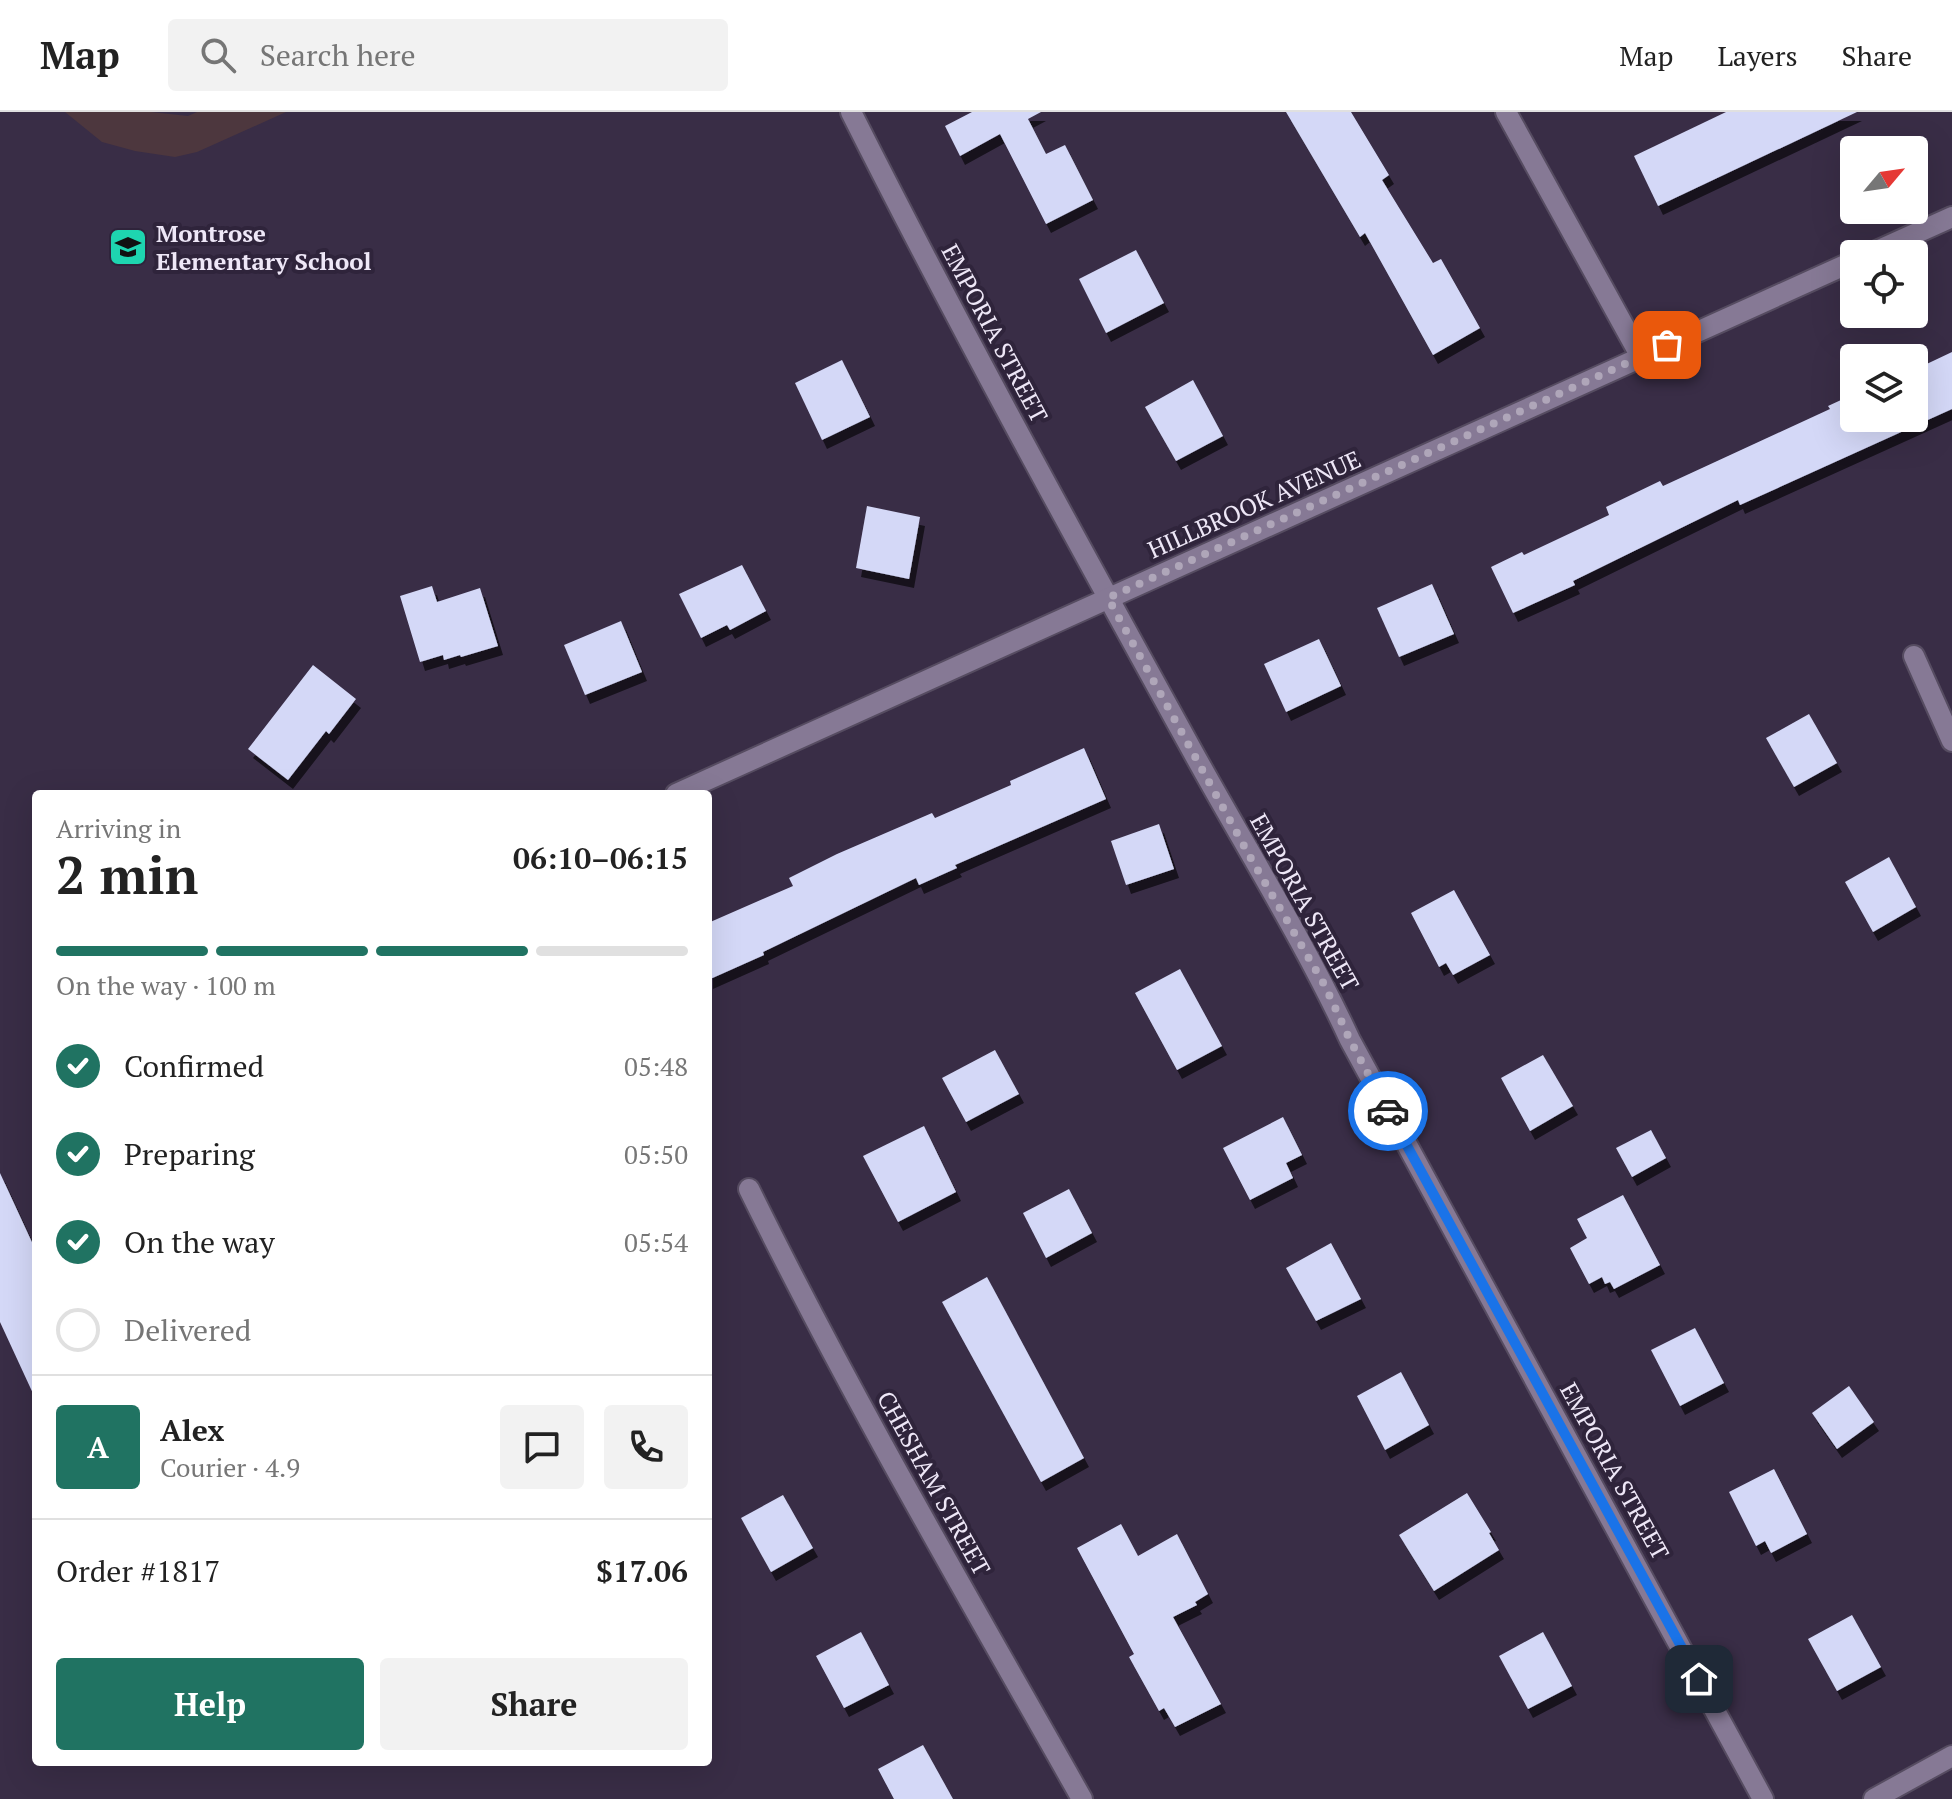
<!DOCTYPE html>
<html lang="en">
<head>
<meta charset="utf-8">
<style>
  :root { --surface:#fff; --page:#f2f2f2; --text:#222; --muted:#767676; --line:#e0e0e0; --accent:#207362 }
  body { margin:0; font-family:"PT Serif",serif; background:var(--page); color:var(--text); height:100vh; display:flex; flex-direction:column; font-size:30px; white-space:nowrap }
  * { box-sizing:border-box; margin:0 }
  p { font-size:26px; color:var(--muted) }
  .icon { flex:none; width:44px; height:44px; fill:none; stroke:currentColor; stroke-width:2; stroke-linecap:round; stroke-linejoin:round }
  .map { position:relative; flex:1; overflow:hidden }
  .sheet { position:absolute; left:32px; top:678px; width:680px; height:976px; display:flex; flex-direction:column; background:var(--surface); border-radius:8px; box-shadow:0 8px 32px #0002 }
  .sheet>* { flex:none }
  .needle { width:52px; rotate:61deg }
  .controls { position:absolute; left:1840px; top:24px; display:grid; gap:16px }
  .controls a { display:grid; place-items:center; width:88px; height:88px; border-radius:8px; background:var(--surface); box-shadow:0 8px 32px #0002; font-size:40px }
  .pin { position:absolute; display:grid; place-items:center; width:68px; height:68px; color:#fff; margin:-34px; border-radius:16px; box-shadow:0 4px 12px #0006 }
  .courier { position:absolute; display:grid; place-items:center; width:80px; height:80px; margin:-40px; border:6px solid #1a73e8; border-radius:50%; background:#fff; color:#222; box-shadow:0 2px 10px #0007 }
  .headline em { font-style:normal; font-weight:800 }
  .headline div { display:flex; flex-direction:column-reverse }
  .headline { display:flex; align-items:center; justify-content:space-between; height:136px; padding:0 24px }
  h1 { font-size:52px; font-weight:800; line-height:60px }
  .bar { display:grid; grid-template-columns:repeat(4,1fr); gap:12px 8px; align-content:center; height:96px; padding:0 24px }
  .bar i { height:10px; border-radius:6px; background:var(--line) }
  .bar .selected { background:var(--accent) }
  .bar p { grid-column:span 4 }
  .line { display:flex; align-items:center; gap:20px; padding:0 24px; border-top:2px solid var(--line) }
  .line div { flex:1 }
  .round { display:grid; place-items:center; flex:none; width:84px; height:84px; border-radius:8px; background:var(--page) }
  ol { padding:0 24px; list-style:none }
  li { display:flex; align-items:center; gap:24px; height:88px }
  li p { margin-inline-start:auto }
  li .icon { padding:8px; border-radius:50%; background:var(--accent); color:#fff; stroke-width:4 }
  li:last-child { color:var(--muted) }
  li i { width:44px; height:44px; border:4px solid var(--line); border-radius:50% }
  .cta { display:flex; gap:16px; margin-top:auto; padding:16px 24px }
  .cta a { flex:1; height:92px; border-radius:8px; background:var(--accent); color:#fff; font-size:32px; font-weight:800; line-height:92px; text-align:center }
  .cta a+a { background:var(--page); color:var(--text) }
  header { display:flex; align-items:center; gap:48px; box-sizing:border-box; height:112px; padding:0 40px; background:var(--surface); border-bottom:2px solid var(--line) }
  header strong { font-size:38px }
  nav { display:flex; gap:44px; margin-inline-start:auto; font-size:28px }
  .search { width:560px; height:72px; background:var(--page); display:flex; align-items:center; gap:20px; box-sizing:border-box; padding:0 28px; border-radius:8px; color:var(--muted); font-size:30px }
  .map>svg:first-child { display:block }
  .green { fill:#4d373e }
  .building { fill:#d4d8f7; filter:url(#shadow) }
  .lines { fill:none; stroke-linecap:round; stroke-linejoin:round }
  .street-casing { stroke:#564c61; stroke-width:24 }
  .street { stroke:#867995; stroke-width:20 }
  .done { stroke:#afa6b9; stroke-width:8; stroke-dasharray:0 14.4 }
  .route { stroke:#1a73e8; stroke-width:10 }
  .labels { text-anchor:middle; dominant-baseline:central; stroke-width:8; stroke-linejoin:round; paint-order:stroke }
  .poi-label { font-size:24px; font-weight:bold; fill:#eee7f7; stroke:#2f243b; text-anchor:start }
  .street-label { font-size:24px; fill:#eee7f7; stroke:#2f243b }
</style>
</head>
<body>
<header>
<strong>Map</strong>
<div class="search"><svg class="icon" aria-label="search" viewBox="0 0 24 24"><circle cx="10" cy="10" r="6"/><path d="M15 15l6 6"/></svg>Search here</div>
<nav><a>Map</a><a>Layers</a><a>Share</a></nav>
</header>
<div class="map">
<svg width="1952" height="1687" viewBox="0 0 1952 1687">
  <defs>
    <filter id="shadow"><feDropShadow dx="5" dy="9" stdDeviation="0" flood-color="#0009"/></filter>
  </defs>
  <rect width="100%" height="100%" fill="#392d46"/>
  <path class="green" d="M65 0H151L188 4 197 0H286L197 40 175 45 135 39 102 30Z"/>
  <g class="building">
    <path d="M972 0H1041L1028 7 1046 42 1065 33 1093 88 1046 112 1000 22 960 44 945 14Z"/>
    <path d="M1286 0H1351L1389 63 1382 68 1433 151 1441 147 1480 216 1433 243 1365 121 1360 125Z"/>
    <path d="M1726 0H1857L1658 94 1634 44Z"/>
    <path d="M1136 138 1164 191 1106 221 1079 167Z"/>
    <path d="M1952 240V297L1740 393 1738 388 1573 469 1575 473 1513 501 1491 455 1522 440 1524 443 1609 403 1606 395 1660 369 1663 374 1830 297 1828 294 1854 282V306H1914V258Z"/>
    <path d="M842 248 870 305 822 328 795 271Z"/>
    <path d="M1193 268 1223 324 1176 349 1145 295Z"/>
    <path d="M867 394 920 405 909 467 856 456Z"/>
    <path d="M742 453 766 499 730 518 727 513 701 526 679 482Z"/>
    <path d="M1432 472 1454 522 1399 545 1377 496Z"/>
    <path d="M432 474 437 490 480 476 498 534 461 545 460 543 444 548 443 543 420 550 400 484Z"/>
    <path d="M621 509 642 560 585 583 564 533Z"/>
    <path d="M1319 527 1341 574 1286 600 1264 552Z"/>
    <path d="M313 553 356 587 329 622 326 619 288 668 248 637Z"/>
    <path d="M1809 602 1837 651 1794 675 1766 626Z"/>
    <path d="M1084 636 1106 687 955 753 957 756 919 773 916 766 763 840 764 843 708 868V811L793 774 789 766 837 742 932 701 935 706 1011 673 1010 669Z"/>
    <path d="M1159 712 1174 757 1126 773 1111 729Z"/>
    <path d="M1889 745 1916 795 1873 820 1845 770Z"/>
    <path d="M1454 778 1490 843 1453 863 1446 851 1439 855 1411 801Z"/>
    <path d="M1180 857 1222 934 1177 958 1135 881Z"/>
    <path d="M995 938 1019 982 966 1010 942 966Z"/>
    <path d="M1543 943 1573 994 1530 1019 1501 966Z"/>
    <path d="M1283 1005 1302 1043 1286 1051 1293 1066 1250 1088 1223 1036Z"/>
    <path d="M924 1014 956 1080 898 1110 863 1044Z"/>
    <path d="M1651 1018 1666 1046 1632 1065 1616 1036Z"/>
    <path d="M0 1061 36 1139V1288L0 1210Z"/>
    <path d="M1069 1077 1092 1121 1046 1146 1023 1101Z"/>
    <path d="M1623 1083 1660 1153 1614 1177 1610 1170 1605 1172 1602 1165 1589 1172 1570 1136 1587 1126 1577 1107Z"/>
    <path d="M1331 1131 1361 1187 1316 1209 1286 1156Z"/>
    <path d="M987 1165 1084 1346 1041 1370 942 1190Z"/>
    <path d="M1695 1216 1724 1271 1680 1294 1651 1238Z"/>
    <path d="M1401 1260 1429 1313 1385 1338 1357 1284Z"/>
    <path d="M1849 1274 1874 1310 1837 1337 1812 1301Z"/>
    <path d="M1774 1357 1807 1422 1771 1441 1765 1429 1756 1434 1729 1380Z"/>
    <path d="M1467 1381 1491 1420 1489 1421 1499 1438 1434 1479 1399 1423Z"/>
    <path d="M783 1383 813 1436 771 1460 741 1406Z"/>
    <path d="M1121 1412 1138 1444 1177 1422 1208 1482 1195 1490 1197 1493 1173 1505 1221 1592 1175 1615 1164 1596 1159 1599 1129 1545 1134 1542 1077 1436Z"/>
    <path d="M1852 1503 1881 1555 1837 1579 1808 1527Z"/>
    <path d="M861 1520 889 1573 844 1596 816 1544Z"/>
    <path d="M1543 1520 1572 1574 1528 1597 1499 1544Z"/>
    <path d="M923 1633 953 1687H894L878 1657Z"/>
  </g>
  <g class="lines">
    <g class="street-casing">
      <g id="street">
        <path d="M851 0C958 213 1073 422 1188 631 1242 730 1303 826 1350 928L1763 1687"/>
        <path d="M1506 0 1641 245"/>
        <path d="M1870 142 1952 105"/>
        <path d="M1914 544 1952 629"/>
        <path d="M676 682 1854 149"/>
        <path d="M749 1077C851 1285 968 1485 1082 1687"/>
        <path d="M1874 1687 1952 1644"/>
      </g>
    </g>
    <use href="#street" class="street"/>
  </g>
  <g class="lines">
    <path class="done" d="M1388 999 1350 928 1325 874 1249 743 1108 486 1667 233"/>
    <path class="route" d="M1388 999 1699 1567"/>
  </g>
  <defs>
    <g id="school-square" transform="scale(2)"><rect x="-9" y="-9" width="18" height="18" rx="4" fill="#1ed5b0" stroke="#2f243b"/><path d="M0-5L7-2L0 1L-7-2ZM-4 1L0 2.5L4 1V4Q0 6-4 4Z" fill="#111"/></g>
  </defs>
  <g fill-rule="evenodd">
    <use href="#school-square" x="128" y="135"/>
  </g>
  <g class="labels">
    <g class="poi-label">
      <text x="156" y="121">Montrose<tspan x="156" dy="28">Elementary School</tspan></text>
    </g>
    <g class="street-label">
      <text transform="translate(995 221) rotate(62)">EMPORIA STREET</text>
      <text transform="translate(1254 392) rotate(-24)">HILLBROOK AVENUE</text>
      <text transform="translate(1305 790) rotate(61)">EMPORIA STREET</text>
      <text transform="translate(1615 1359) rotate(61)">EMPORIA STREET</text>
      <text transform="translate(934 1371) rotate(61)">CHESHAM STREET</text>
    </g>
  </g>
</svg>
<div class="controls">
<a><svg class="needle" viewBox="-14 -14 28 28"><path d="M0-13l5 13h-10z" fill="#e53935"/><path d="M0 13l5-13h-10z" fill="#767676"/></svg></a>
<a><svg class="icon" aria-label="locate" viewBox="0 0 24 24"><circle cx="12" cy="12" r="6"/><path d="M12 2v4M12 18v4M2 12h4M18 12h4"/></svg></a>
<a><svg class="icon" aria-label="layers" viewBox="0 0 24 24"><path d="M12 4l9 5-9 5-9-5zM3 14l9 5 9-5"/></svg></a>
</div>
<div class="pin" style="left:1667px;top:233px;background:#ea580c"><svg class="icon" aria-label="bag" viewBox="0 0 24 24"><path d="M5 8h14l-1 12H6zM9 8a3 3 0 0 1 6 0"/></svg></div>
<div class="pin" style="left:1699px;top:1567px;background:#1f2937"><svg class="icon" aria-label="home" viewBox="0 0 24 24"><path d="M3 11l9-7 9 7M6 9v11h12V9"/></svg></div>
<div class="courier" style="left:1388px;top:999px"><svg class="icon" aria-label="car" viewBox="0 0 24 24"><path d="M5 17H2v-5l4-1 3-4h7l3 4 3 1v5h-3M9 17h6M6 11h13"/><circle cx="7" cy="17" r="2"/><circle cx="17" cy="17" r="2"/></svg></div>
<section class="sheet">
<div class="headline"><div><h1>2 min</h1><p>Arriving in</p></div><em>06:10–06:15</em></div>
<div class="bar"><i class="selected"></i><i class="selected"></i><i class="selected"></i><i></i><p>On the way · 100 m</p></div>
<ol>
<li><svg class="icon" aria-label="check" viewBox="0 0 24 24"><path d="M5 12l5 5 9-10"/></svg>Confirmed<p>05:48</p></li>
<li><svg class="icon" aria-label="check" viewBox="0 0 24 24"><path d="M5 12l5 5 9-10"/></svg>Preparing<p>05:50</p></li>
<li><svg class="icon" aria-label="check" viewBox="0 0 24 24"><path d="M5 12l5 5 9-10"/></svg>On the way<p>05:54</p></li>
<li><i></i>Delivered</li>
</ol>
<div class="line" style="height:144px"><b class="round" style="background:var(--accent);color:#fff">A</b><div><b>Alex</b><p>Courier · 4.9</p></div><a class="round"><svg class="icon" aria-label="chat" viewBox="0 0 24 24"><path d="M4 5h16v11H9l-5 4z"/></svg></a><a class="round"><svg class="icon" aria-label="phone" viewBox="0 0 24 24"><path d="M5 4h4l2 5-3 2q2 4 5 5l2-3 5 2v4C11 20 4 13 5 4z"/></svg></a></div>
<div class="line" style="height:104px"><div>Order #1817</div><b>$17.06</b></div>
<div class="cta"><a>Help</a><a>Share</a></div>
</section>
</div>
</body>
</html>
